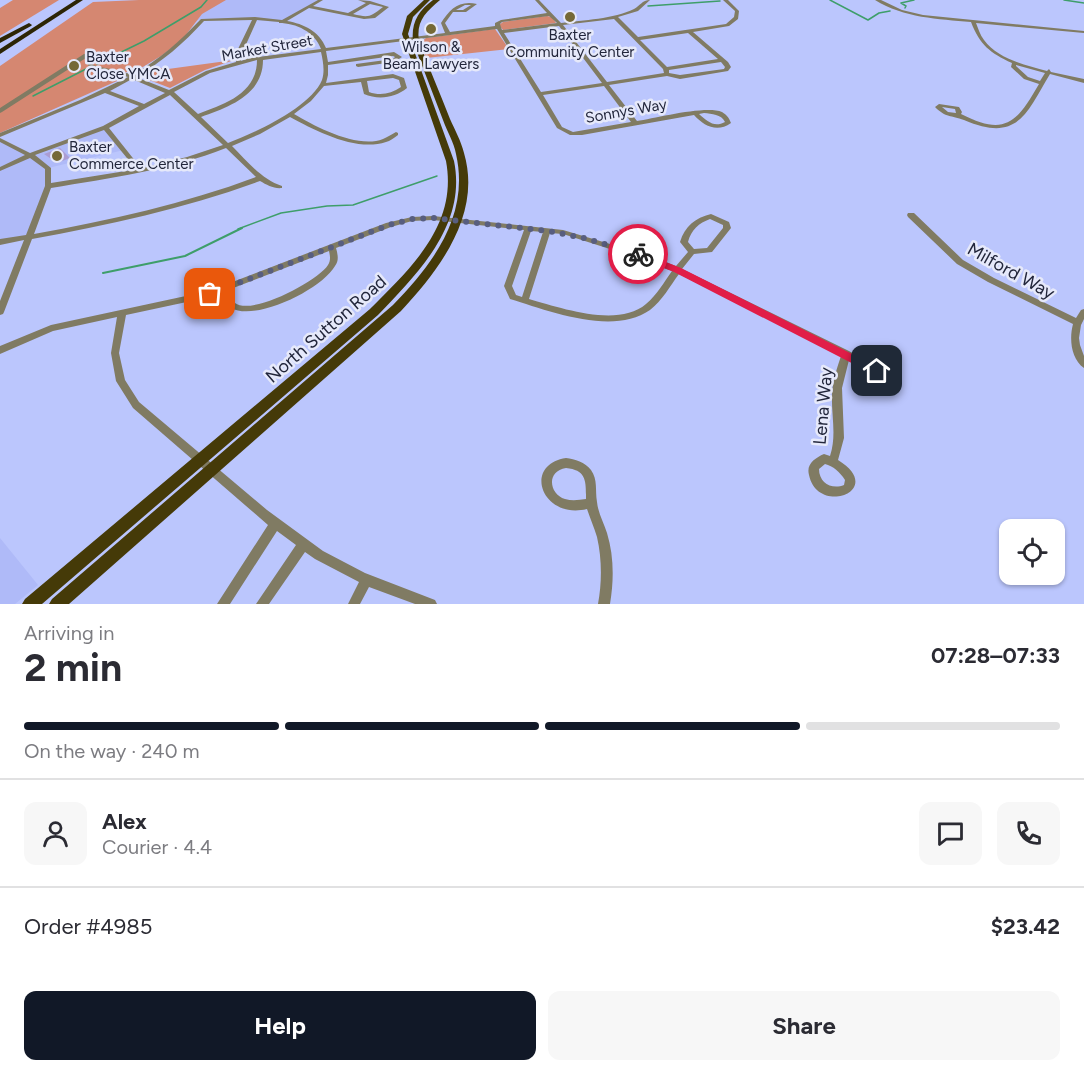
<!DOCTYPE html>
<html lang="en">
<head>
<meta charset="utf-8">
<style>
  :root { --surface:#fff; --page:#f7f7f7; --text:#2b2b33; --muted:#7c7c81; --line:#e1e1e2; --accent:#111827 }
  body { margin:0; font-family:Figtree,sans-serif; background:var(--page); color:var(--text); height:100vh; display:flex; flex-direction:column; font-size:22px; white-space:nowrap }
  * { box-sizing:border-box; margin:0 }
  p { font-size:20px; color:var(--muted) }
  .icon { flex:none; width:33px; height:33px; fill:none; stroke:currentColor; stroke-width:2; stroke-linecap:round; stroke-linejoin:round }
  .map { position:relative; height:604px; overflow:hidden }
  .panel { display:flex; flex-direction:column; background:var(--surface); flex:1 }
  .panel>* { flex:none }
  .controls { position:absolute; left:999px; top:519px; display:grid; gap:12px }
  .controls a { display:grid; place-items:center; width:66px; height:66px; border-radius:12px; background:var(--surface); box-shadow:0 2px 4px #0004; font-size:30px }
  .pin { position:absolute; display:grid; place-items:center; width:51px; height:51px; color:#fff; margin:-26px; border-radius:12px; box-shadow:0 3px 9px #0006 }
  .courier { position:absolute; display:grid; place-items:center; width:60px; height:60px; margin:-30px; border:4px solid #e11d48; border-radius:50%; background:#fff; color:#222; box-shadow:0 2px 8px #0007 }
  .summary em { font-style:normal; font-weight:700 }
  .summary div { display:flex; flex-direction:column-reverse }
  .summary { display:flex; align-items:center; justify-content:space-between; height:102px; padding:0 24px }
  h1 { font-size:39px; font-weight:700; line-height:45px }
  .bar { display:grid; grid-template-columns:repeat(4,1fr); gap:9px 6px; align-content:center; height:72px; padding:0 24px }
  .bar i { height:8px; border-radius:4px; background:var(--line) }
  .bar .selected { background:var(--accent) }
  .bar p { grid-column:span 4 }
  .line { display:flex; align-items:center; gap:15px; padding:0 24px; border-top:2px solid var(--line) }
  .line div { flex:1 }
  .round { display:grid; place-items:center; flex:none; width:63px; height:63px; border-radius:12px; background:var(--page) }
  .cta { display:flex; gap:12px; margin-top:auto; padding:12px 24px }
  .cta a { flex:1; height:69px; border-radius:12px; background:var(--accent); color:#fff; font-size:24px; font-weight:700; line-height:69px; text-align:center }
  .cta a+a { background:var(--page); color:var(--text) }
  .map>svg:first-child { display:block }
  .built { fill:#afbaf8 }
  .green { fill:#d58771 }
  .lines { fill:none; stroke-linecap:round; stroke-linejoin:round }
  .stream-far1 { stroke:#3e9e6a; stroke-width:1.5 }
  .stream { stroke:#3e9e6a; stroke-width:2 }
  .building { fill:#ab9dd3 }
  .minor { fill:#807b63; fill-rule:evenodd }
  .major { fill:#453a08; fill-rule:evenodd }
  .highway { fill:#2c2506; fill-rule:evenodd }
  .route { fill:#e11d48 }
  .done { stroke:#585e7f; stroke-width:6; stroke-dasharray:0 10.8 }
  .poi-dot { fill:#756936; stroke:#e6e9fa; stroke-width:2 }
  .labels { text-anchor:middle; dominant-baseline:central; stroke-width:5; stroke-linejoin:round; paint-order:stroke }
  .far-poi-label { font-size:15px; fill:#22263b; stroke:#e6e9fa }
  .far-street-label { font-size:15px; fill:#22263b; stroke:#e6e9fa }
  .street-label { font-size:18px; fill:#22263b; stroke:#e6e9fa }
</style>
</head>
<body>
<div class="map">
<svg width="1084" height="604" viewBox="0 0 1084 604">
  <rect width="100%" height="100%" fill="#bbc6fd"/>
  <g class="built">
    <path d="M182 0H321L281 22 236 19 198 20 196 22Z"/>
    <path d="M105 127 124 150 48 168V186L28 237 0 242V140L30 155Z"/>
    <path d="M0 538 38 585 15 604H0Z"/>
  </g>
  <g class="green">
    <path d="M13 0H59L0 36V8Z"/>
    <path d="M139 0H226L202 14 182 40 161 56 133 73 127 72 122 74 126 77 0 133V66L93 2Z"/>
    <path d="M547 16 552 17 556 23 503 30 499 25 503 22Z"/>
    <path d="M495 29 509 49 426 58 420 43 426 38Z"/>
    <path d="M234 60 205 70 170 88 139 76 155 67 168 69Z"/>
  </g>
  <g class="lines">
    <g class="stream-far1">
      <path d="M830 0 868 20 879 13 890 11"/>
      <path d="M1064 0 1084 3"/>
      <path d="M648 6 720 1"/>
      <path d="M905 8 906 6 901 3 914 0"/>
      <path d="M97 64 144 41 201 7 207 0"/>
      <path d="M33 96 86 69"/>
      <path d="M238 229 281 213 327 206 353 205 437 176"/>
    </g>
    <path class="stream" d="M103 273 185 256 242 228"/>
  </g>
  <path class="building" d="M60 148 70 158 57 163 44 154Z"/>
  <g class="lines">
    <g class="minor">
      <path d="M318 0H323L313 6 348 13 366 3 358 0 370 1 389 7 375 18 364 19 309 8 287 21C304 24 319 31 326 48L445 33 441 23C450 9 459 0 477 4L466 12H453L445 23 450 32 495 26V23L501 20 547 13 535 0H539L561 23C583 20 614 19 634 9 640 6 642 0 650 0L638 11 618 17 638 37 726 24 734 17 735 11 723 0H728L739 11 738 19 729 26 693 32 728 62 731 67 728 71 680 79 667 76 609 85 637 121C656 118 706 105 722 112 727 115 729 118 731 123 717 133 704 126 694 115L582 135H570L557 128 497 29 326 51 328 62 394 52 402 57 394 62 358 67 356 66V64L393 59 395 57 393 56 328 65V75L326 83 393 74 404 78 407 88C395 98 378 100 364 94L361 82 324 86 311 101 294 114C316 127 358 149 383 139 388 137 392 134 396 132L398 133V135C394 138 390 141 386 142 356 152 316 131 290 117L260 134 232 146C247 161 262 180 282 186V188C274 189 267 185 260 181 186 208 109 225 32 239L4 312 3 314 0 315V301L24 240 0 245V239L26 235 45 186V169L30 158 0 171V167L25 155 0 142V138L30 153 103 126 139 106 105 93 0 137V133L80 100 128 77 89 67 86 59 89 56 2 112 0 113V108L84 54 97 53V55L92 59 93 65C106 69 120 70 132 75 159 60 180 41 201 19L255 17 282 20ZM370 4 383 7C370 17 369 18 353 14ZM465 5H471L463 10H456ZM549 16 557 23 502 30 500 24 502 22ZM614 19 663 69 664 73 607 82 563 25ZM252 20 238 49 236 62 206 71 169 90 136 77C163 61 183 44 204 21ZM257 20 279 22V23C296 23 315 32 321 49L249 58 241 61 244 49ZM559 26 602 83 541 92 504 33ZM688 33 718 59 667 67 640 40ZM321 52C323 61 325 71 322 80 311 107 255 133 228 143L201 117C229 107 263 95 263 60ZM257 60C257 94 224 104 198 114L174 92 210 73ZM721 62 725 67 724 69 680 75 669 73V70ZM393 78 399 80 401 87C391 94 380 96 369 92L367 81ZM132 79 165 93 144 104 110 91ZM604 86 631 122 573 132 562 127 543 95ZM170 95 223 145 187 157 138 169 136 162 109 128ZM704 113C712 114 721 114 725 122 714 128 707 121 699 114ZM104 130 131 163 132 170 51 183V168L35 155ZM226 148 256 177C184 204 110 220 34 234L51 188C110 178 170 170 226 148Z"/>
      <path d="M875 0H881L902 10 923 15 1084 31V33L976 23C978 28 980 35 984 40 998 59 1025 65 1047 71L1049 69 1051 72 1084 79V83L1050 74C1026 114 1018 143 964 120 951 115 946 118 935 107L939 104 959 107 962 112 961 114C1006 137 1017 122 1039 84L1024 79 1011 67 1012 63C990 53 980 45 971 22 938 19 904 18 875 0ZM1016 65 1045 73 1040 81 1028 77 1016 66ZM942 107 955 109 956 113 948 112Z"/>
      <path d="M908 213H914L963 260 994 278 1076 318 1081 310 1084 309V319L1081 325 1079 338 1080 345 1084 356V368C1071 359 1069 339 1073 324L988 282 957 264 908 217 907 215Z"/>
      <path d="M711 214 729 222 731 228 712 252 694 254 682 269 849 351 896 378 898 381 896 384 893 385 890 384 849 360 842 388 844 438 838 460C887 490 818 517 809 475 806 464 815 458 824 454L830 456C837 435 831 415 832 393 833 380 837 368 841 356L679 274C670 286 662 301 650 310 613 336 549 311 510 299L504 286 524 230 433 220 412 221 391 227 336 248C338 255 339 261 335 266 322 289 256 322 231 308 226 306 223 298 221 293L210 297 126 315 119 353 125 380 139 402 267 510 323 551 365 573 435 600 437 604H415L369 587 360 604H348L359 582 315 559 305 552 269 604H256L296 545 277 531 230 604H217L268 525 133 408 116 381 111 353 117 317 53 331 0 354V346L51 325 209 291 386 223 412 217 433 216 563 230 647 255 676 266 688 252 680 242C685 226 695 218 711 214ZM710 219 723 225V228L707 248 694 249 688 242C691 230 699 223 710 219ZM531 231 543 232 522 297 516 295 512 286ZM550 233 563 234 641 259 672 271C664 282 657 295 646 304 618 328 561 308 529 299ZM329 251C330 256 331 260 328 265 318 281 252 316 235 303 231 300 230 294 228 290ZM825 464C833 466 840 472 845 480L844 485C832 490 819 483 819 469Z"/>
      <path d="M566 458C575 459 585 462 591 470 598 480 595 490 597 502 598 513 604 523 607 533 614 556 614 580 610 604H598C602 582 602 559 597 537 594 527 590 518 587 509 542 520 522 465 566 458ZM566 468C587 470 586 482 586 499 579 500 572 501 565 499 549 494 546 471 566 468Z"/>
    </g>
    <g class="major">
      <path d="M424 0H430L413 17 408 34 454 161C467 225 418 273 378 315L42 604H22L25 599 370 309C411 268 458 225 446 161L402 34 407 16Z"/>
      <path d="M433 0H440C425 13 416 21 419 42 429 68 440 93 450 119 455 130 461 141 464 153 482 214 440 269 401 311L69 604H49L52 599 393 305C433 264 470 215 456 154 454 143 447 131 443 120 433 94 423 68 413 42 411 23 418 11 433 0Z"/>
    </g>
    <g class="highway">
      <path d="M76 0H83L0 54V49Z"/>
      <path d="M29 23 32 25 31 26 0 43V38Z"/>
    </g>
  </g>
  <path class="route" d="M638 251 681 268 880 368 882 371 877 375 873 374 674 272 635 257V252Z"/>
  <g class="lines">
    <path class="done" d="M210 294 389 225 412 219 433 218 548 231 584 238 638 254"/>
  </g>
  <g class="poi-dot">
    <circle cx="570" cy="17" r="6"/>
    <circle cx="431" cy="29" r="6"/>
    <circle cx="74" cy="66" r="6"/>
    <circle cx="57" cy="156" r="6"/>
  </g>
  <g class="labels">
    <g class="far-poi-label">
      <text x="570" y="35">Baxter<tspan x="570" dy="17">Community Center</tspan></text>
      <text x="431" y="47">Wilson &amp;<tspan x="431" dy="17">Beam Lawyers</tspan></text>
      <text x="86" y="57" text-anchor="start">Baxter<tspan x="86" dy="17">Close YMCA</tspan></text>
      <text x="69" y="147" text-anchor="start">Baxter<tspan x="69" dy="17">Commerce Center</tspan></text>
    </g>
    <g class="far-street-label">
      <text transform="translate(267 48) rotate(-10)">Market Street</text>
      <text transform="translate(626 111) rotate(-10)">Sonnys Way</text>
    </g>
    <g class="street-label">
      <text transform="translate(1011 271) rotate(29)">Milford Way</text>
      <text transform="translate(326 329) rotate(-41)">North Sutton Road</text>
      <text transform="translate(823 406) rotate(-85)">Lena Way</text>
    </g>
  </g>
</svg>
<div class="controls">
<a><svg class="icon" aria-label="locate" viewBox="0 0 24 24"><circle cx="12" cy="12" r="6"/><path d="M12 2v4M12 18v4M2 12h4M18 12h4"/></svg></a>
</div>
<div class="pin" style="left:210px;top:294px;background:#ea580c"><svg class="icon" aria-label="bag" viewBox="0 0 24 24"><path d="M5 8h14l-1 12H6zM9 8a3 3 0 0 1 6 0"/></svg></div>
<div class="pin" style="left:877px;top:371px;background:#1f2937"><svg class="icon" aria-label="home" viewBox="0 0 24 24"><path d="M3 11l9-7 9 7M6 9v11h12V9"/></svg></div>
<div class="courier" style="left:638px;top:254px"><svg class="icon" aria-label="bike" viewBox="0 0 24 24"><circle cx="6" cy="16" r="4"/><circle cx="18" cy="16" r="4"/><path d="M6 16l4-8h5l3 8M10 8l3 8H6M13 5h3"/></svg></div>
</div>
<section class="panel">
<div class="summary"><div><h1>2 min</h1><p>Arriving in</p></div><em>07:28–07:33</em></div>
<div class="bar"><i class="selected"></i><i class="selected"></i><i class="selected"></i><i></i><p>On the way · 240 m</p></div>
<div class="line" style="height:108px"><a class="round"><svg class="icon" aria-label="person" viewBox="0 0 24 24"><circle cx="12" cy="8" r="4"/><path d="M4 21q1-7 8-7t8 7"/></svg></a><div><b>Alex</b><p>Courier · 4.4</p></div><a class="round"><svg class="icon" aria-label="chat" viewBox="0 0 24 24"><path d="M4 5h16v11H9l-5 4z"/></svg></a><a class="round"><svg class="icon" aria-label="phone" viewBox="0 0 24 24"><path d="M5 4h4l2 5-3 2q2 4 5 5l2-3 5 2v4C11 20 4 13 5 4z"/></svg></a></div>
<div class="line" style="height:78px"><div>Order #4985</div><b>$23.42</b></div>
<div class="cta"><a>Help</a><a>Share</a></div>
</section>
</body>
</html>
